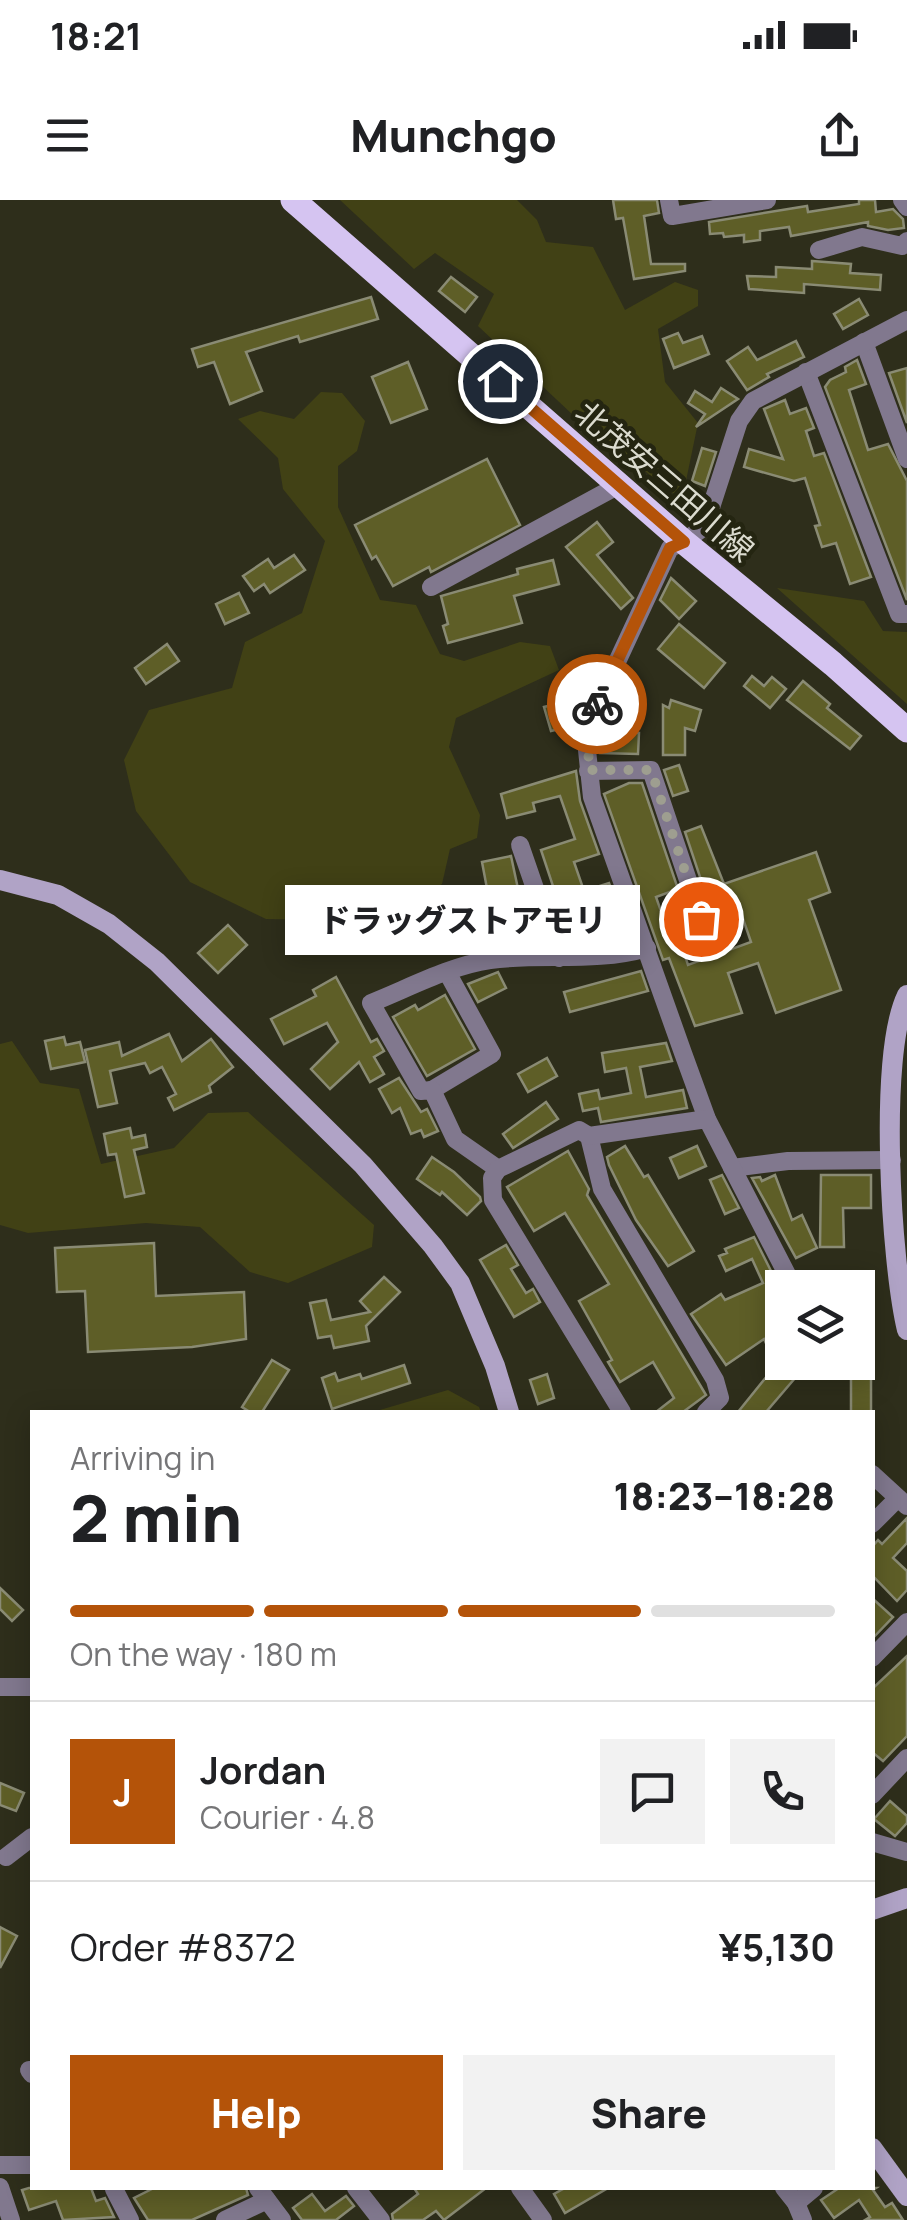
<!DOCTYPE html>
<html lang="en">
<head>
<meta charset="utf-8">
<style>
  :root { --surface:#fff; --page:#f2f2f2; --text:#202124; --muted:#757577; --line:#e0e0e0; --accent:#b45309 }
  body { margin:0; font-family:Manrope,"Noto Sans JP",sans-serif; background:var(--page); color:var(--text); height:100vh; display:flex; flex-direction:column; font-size:38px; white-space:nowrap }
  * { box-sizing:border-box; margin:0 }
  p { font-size:32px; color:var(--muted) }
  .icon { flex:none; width:55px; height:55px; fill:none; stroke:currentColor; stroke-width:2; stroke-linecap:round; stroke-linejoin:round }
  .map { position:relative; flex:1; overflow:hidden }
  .details { position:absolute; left:30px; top:1210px; width:845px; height:780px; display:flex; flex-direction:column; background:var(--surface); border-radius:0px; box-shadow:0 5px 25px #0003 }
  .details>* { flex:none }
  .buttons { position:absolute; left:765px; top:1070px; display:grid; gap:20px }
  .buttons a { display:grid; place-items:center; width:110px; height:110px; border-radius:0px; background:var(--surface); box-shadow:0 5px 25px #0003; font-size:50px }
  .pin { position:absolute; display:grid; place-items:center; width:85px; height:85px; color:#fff; margin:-42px; border:5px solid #fff; border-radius:50%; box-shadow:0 2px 10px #0007 }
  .courier { position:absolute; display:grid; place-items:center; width:100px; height:100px; margin:-50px; border:8px solid #b45309; border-radius:50%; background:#fff; color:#222; box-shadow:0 2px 12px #0007 }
  .bubble { position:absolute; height:70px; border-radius:0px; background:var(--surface); box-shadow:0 5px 25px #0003; font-size:32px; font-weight:800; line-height:70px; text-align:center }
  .summary em { font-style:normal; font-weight:800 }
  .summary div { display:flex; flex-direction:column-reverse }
  .summary { display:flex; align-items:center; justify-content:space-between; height:170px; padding:0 40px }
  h1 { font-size:65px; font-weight:800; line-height:75px }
  .bar { display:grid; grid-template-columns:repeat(4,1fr); gap:15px 10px; align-content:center; height:120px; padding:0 40px }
  .bar i { height:12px; border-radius:8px; background:var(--line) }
  .bar .current { background:var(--accent) }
  .bar p { grid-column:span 4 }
  .line { display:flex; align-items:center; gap:25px; padding:0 40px; border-top:2px solid var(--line) }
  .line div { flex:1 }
  .round { display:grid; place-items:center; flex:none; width:105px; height:105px; border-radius:0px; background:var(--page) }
  .button { display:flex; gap:20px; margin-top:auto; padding:20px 40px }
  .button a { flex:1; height:115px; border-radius:0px; background:var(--accent); color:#fff; font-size:40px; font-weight:800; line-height:115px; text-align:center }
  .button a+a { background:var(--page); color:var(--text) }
  .status { display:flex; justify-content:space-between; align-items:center; height:70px; padding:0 50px; background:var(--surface); direction:ltr }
  .status svg { height:28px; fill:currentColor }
  header { display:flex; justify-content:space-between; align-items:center; height:130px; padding:0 40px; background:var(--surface); font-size:45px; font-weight:800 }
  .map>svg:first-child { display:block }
  .green { fill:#414115 }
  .building { fill:#5e5e27; stroke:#8a8b74; stroke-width:2.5 }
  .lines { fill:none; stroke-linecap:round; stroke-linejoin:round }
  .street { stroke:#81788e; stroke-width:18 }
  .secondary { stroke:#b0a3c6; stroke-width:20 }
  .primary { stroke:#d5c4f1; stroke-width:25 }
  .done { stroke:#9e9e90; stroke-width:10; stroke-dasharray:0 18 }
  .route { stroke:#b45309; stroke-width:12 }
  .labels { text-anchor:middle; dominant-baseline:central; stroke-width:9; stroke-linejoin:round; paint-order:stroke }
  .street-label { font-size:32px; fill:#dbdbcf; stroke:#242511 }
</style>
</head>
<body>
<div class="status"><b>18:21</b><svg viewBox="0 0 49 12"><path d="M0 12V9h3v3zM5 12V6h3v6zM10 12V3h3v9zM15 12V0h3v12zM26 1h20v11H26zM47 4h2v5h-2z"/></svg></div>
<header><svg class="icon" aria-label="menu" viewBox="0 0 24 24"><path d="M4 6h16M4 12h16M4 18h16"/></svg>Munchgo<svg class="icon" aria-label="share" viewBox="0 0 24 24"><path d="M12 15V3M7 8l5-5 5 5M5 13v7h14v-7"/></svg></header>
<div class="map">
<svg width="907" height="2020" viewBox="0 0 907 2020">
  <rect width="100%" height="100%" fill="#2e2e1b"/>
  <g class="green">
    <path d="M340 0H517L537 20 546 42 593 47 625 110 675 82 698 90V106L658 129 665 182 698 223 682 300 573 215 478 126 494 94 435 53 414 69Z"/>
    <path d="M321 192 342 193 365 221 357 251 338 266V307L380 400 416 405 440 454 464 461 520 442 550 446 559 470 456 518 449 547 480 615 477 638 450 649 442 684 379 721 266 719 190 682 136 611 124 560 149 510 232 488 245 442 302 413 325 341 283 289 278 258 238 219 260 211 294 219Z"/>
    <path d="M777 388 864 401 883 431 907 432V504Z"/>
    <path d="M12 841 40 883 79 889 101 964 174 948 208 913 248 912 374 1025 372 1047 288 1083 250 1072 200 1027 146 1023 28 1033 0 1025V844Z"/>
    <path d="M448 1190 479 1207 481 1212H373Z"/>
  </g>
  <g class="building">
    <path d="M613 0H657L659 13 644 16 651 64H685V71L634 79 623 18 616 19Z"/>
    <path d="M859 0H875L876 12 893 9 903 19 904 28 888 30 868 26V22L791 36 789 27 760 31V40L744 42V35L724 37 723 33 710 34 709 22 807 6 808 12 859 4Z"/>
    <path d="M812 61 851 64 850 73 881 75 880 90 804 84V93L749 89 747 76 776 77V67L812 69Z"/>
    <path d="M451 77 477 97 465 112 439 91Z"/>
    <path d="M371 97 378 119 300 142 298 136 246 152 262 191 230 204 214 162 198 167 192 149Z"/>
    <path d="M859 99 868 115 843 129 834 114Z"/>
    <path d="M678 133 683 143 702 136 709 154 674 168 663 139Z"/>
    <path d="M796 141 804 157 767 174 769 177 747 190 727 161 748 147 757 160Z"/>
    <path d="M857 160 866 184 849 190 868 250 888 244 907 281V400L825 187 830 180 846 172 845 167Z"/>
    <path d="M408 162 427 209 391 223 372 177Z"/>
    <path d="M907 168V223L889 173Z"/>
    <path d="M721 188 738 199 696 227 705 214 688 203 695 191 712 202Z"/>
    <path d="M785 200 790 214 806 208 814 228 806 231 814 256 824 253 871 377 850 384 836 343 822 347 815 326 820 325 805 278 794 281 744 267 749 249 783 259 764 209Z"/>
    <path d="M702 248 716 252 705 286 692 281Z"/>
    <path d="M487 259 520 325 431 372 429 367 393 386 376 356 372 359 355 325Z"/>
    <path d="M597 322 613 342 597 355 633 398 621 409 566 347Z"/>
    <path d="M294 355 305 370 270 393 264 384 254 391 243 376 268 359 274 368Z"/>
    <path d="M553 360 559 384 514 396 522 423 448 443 443 426 448 424 441 396 518 374 517 369Z"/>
    <path d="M671 378 696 401 679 419 660 400Z"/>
    <path d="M239 393 249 413 225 424 216 404Z"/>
    <path d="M679 424 725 463 704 488 658 449Z"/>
    <path d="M167 444 179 461 146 484 135 468Z"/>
    <path d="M752 476 764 486 772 477 786 489 770 508 744 486Z"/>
    <path d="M803 481 830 504 827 508 861 536 850 549 787 500Z"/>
    <path d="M616 494 640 505 639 528 607 513Z"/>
    <path d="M572 500 577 525 551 531 544 507Z"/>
    <path d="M671 500 701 510 695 531 685 528V555H663V505L669 508Z"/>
    <path d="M601 531 639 533 638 554 600 553Z"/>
    <path d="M679 565 688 591 673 596 664 570Z"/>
    <path d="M576 571 580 601 599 654 574 662 584 691 609 683 619 709 595 718 600 735 573 744 561 707 555 709 548 687 553 686 541 650 575 639 560 596 533 603 535 611 507 618 501 594Z"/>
    <path d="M629 583H642L678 689 656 697 670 737 678 734 688 765 751 742 738 704 712 713 685 632 701 626 724 684 816 652 830 692 809 700 841 790 776 813 758 763 728 773 742 813 695 826 669 758 663 760 604 594Z"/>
    <path d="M511 656 530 745 498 747 482 662Z"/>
    <path d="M228 725 247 745 218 773 198 753Z"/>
    <path d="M641 771 648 791 570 812 564 792Z"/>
    <path d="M498 772 506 788 478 802 468 784Z"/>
    <path d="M336 777 371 842 377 839 384 851 374 857 384 874 370 882 359 862 330 889 311 869 338 842 327 823 284 844 271 819 316 796 313 790Z"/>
    <path d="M445 795 475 849 427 876 393 817 415 805 418 810Z"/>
    <path d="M169 834 182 861 211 839 233 867 209 886 211 892 174 910 168 898 176 894 162 867 150 873 145 863 110 871 117 903 98 907 85 850 119 842 122 856Z"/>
    <path d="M64 837 66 845 80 842 85 862 51 869 45 841Z"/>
    <path d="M666 843 672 861 640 867 646 897 683 890 687 908 601 922 598 908 583 911 579 894 598 890 600 899 631 893 626 868 605 872 602 853Z"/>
    <path d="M547 858 557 876 528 892 518 874Z"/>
    <path d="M399 878 421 912 427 909 438 931 424 937 421 930 411 934 400 908 392 913 379 889Z"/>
    <path d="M546 902 558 919 513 948 503 934Z"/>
    <path d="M130 928 132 938 145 935 147 947 134 950 144 993 125 997 116 954 108 955 104 934Z"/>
    <path d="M625 946 644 977 648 975 694 1051 668 1066 636 1020 609 965 607 957Z"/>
    <path d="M697 946 706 966 679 978 670 958Z"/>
    <path d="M568 951 589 989 587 995 706 1195 683 1212H656L674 1198 653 1162 620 1182 608 1162 612 1160 579 1101 609 1084 565 1013 534 1031 507 987Z"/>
    <path d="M432 957 454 972 480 997 481 1001 467 1015 442 992 440 995 417 979Z"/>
    <path d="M722 975 739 1008 725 1014 710 980Z"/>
    <path d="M775 975 792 1020 802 1015 817 1048 796 1058 752 978 760 977 762 981Z"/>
    <path d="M821 975H871V1008H843L844 1047H820Z"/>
    <path d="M754 1037 782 1093 768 1099 782 1131V1162H826L796 1177 766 1212H738L776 1165 764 1139 726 1165 691 1114 721 1094 725 1100 763 1083 752 1059 726 1071 719 1056 727 1053 725 1049Z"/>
    <path d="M154 1043 156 1096 244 1092 246 1139 192 1147 88 1152 85 1091 57 1092 55 1048Z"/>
    <path d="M506 1045 518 1065 511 1069 526 1093 533 1089 540 1102 514 1117 480 1060Z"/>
    <path d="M384 1077 400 1092 366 1126 369 1141 334 1148 331 1136 318 1138 310 1103 326 1100 331 1120 370 1112 360 1101Z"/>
    <path d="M272 1160 289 1170 262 1212H250L242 1207Z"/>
    <path d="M404 1165 410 1183 332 1209 322 1178 335 1173 338 1181 360 1174 362 1179Z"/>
    <path d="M547 1174 554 1198 538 1204 530 1180Z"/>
    <rect x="851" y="1175" width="20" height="37"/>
    <path d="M907 1318V1343L893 1358 907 1371V1390L897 1401 872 1375V1347L878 1340 882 1344Z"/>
    <path d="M0 1388 23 1410 12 1421 0 1409Z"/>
    <path d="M872 1398 893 1417 872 1439Z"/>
    <path d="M907 1456V1536L883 1561 872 1552V1489Z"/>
    <path d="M0 1583 24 1593 16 1611 0 1605Z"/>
    <path d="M890 1601 907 1616V1623L895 1636 874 1619Z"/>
    <path d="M0 1727 17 1736 0 1768Z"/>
    <path d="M29 1988H91L96 2001 105 1998 114 2017 63 2020 56 2001 29 2010 22 1990Z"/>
    <path d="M154 1988H246L248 1995 192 2020H148L134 1998Z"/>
    <path d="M414 1988H486L444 2020 436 2011 423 2020H393L392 2014 418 1994Z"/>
    <path d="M565 1988H608L565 2013 554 1994Z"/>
    <path d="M839 1988H876L873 1990 885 2007 892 2003 903 2020H865L870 2017 859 2000 834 2018 821 2000Z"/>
    <path d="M312 1994 325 2011 346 1996 354 2006 336 2020H302L293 2008Z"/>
  </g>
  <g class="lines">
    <g class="street">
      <path d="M669 0 672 16 767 0"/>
      <path d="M902 0 907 7"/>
      <path d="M819 50 862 37 902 46 907 41"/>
      <path d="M864 142 907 259"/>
      <path d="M806 172 899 414H907"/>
      <path d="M431 387 619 285"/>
      <path d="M588 571 651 570 701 719"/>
      <path d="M520 645 559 758"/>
      <path d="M432 890 492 854 447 772"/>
      <path d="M589 936 602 989 715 1180 720 1198 706 1212"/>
      <path d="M732 968 788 961 892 960"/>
      <path d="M498 969 455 939 432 890 421 891 371 803C409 788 449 766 490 760 543 753 595 763 647 748"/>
      <path d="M794 1088 707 919 683 853 592 597 587 550 590 520 670 348 684 342 705 326 739 221 753 201 907 120"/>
      <path d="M622 1212 493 1000 492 978 498 969 579 930 589 936 707 919"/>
      <path d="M872 1274 907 1306"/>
      <path d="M872 1324 898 1298"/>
      <path d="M872 1458 907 1422"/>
      <path d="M0 1487H32"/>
      <path d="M872 1595 907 1558"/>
      <path d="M872 1642 907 1652"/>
      <path d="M6 1657 32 1637"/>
      <path d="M29 1870 32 1874"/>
      <path d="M0 1965H32"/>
      <path d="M0 1987 11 2020"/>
      <path d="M258 1988 282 2020"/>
      <path d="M356 1988 381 2020"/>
      <path d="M520 1988 543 2020"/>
      <path d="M784 1988 796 2003 803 2020"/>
      <path d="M114 1989 130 2020"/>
      <path d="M796 2003 814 1988"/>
      <path d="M225 2020 267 2000"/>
    </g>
    <g class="secondary">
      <path d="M0 680 58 695 109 724 157 762 363 965 433 1046 460 1083 495 1166 509 1212"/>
      <path d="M907 795C878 855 891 1063 907 1130"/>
      <path d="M872 1710 907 1698"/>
      <path d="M872 1948 907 1996"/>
    </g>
    <path class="primary" d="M293 0 684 342 833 464 907 530"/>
  </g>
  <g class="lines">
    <path class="done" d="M597 504 590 520 588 570H651L701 719"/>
    <path class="route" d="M500 181 684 342 670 348 597 504"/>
  </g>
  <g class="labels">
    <g class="street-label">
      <text transform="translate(665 281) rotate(41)">北茂安三田川線</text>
    </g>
  </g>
</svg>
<div class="buttons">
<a><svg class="icon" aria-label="layers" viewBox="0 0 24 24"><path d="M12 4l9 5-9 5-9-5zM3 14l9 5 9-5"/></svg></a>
</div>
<div class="pin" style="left:701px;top:719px;background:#ea580c"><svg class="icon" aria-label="bag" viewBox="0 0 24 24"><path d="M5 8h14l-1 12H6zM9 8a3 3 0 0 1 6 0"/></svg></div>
<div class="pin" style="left:500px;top:181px;background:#1f2937"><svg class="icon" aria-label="home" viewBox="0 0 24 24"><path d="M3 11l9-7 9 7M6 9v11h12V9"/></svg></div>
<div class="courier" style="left:597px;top:504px"><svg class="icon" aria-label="bike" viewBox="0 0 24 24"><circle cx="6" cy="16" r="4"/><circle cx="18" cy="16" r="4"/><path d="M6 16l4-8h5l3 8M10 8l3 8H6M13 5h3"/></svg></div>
<div class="bubble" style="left:285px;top:685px;width:355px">ドラッグストアモリ</div>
<section class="details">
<div class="summary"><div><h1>2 min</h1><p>Arriving in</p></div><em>18:23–18:28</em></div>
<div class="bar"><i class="current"></i><i class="current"></i><i class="current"></i><i></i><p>On the way · 180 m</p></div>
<div class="line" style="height:180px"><b class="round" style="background:var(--accent);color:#fff">J</b><div><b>Jordan</b><p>Courier · 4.8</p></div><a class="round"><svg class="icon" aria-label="chat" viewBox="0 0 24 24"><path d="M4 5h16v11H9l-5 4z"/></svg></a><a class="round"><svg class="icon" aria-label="phone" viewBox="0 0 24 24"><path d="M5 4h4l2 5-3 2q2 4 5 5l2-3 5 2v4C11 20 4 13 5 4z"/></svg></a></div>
<div class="line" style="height:130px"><div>Order #8372</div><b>¥5,130</b></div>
<div class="button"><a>Help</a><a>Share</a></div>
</section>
</div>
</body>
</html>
